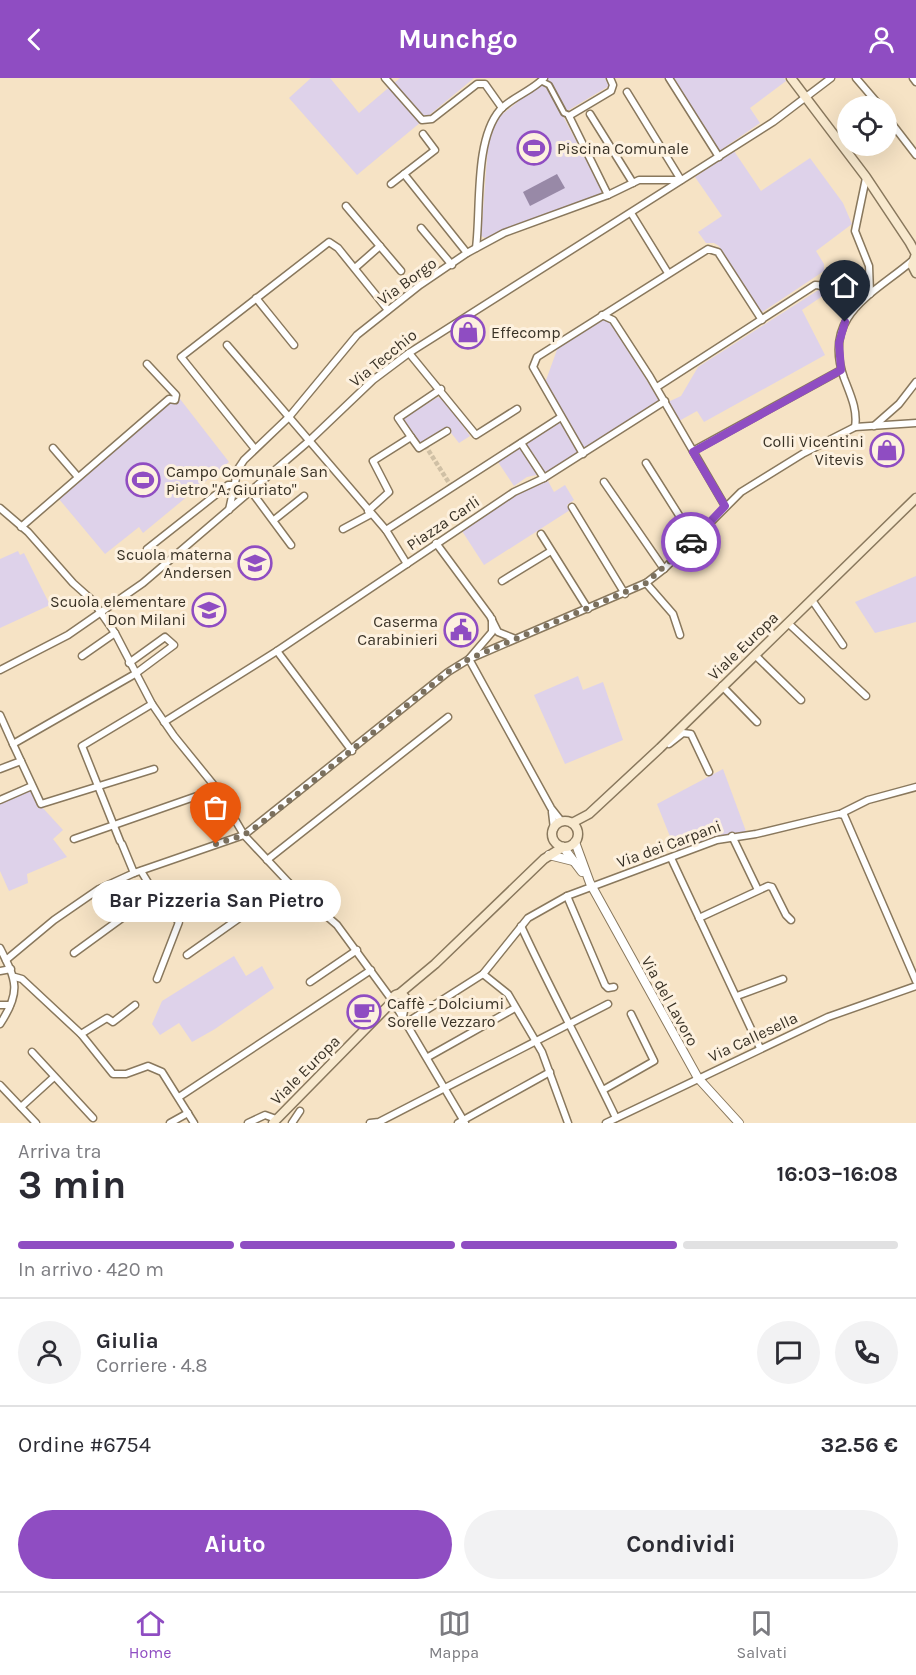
<!DOCTYPE html>
<html lang="it">
<head>
<meta charset="utf-8">
<style>
  :root { --surface:#fff; --page:#f2f2f3; --text:#2b2b33; --muted:#7c7c81; --line:#e1e1e2; --accent:#8f4dc2 }
  body { margin:0; font-family:Karla,sans-serif; background:var(--page); color:var(--text); height:100vh; display:flex; flex-direction:column; font-size:22px; white-space:nowrap }
  * { box-sizing:border-box; margin:0 }
  p { font-size:20px; color:var(--muted) }
  .icon { flex:none; width:33px; height:33px; fill:none; stroke:currentColor; stroke-width:2; stroke-linecap:round; stroke-linejoin:round }
  .map { position:relative; height:1045px; overflow:hidden }
  .details { display:flex; flex-direction:column; background:var(--surface); flex:1 }
  .details>* { flex:none }
  .controls { position:absolute; left:837px; top:18px; display:grid; gap:12px }
  .controls a { display:grid; place-items:center; width:60px; height:60px; border-radius:50%; background:var(--surface); box-shadow:0 6px 24px #0002; font-size:30px }
  .pin { position:absolute; display:grid; place-items:center; width:51px; height:51px; color:#fff; margin:-62px -26px; border-radius:50% 50% 50% 0; rotate:-45deg; box-shadow:0 0 6px #0007 }
  .pin .icon { rotate:45deg }
  .courier { position:absolute; display:grid; place-items:center; width:60px; height:60px; margin:-30px; border:4px solid #8f4dc2; border-radius:50%; background:#fff; color:#222; box-shadow:0 2px 8px #0007 }
  .bubble { position:absolute; height:42px; border-radius:21px; background:var(--surface); box-shadow:0 6px 24px #0002; font-size:20px; font-weight:700; line-height:42px; text-align:center }
  .overview em { font-style:normal; font-weight:700 }
  .overview div { display:flex; flex-direction:column-reverse }
  .overview { display:flex; align-items:center; justify-content:space-between; height:102px; padding:0 18px }
  h1 { font-size:39px; font-weight:700; line-height:45px }
  .bar { display:grid; grid-template-columns:repeat(4,1fr); gap:9px 6px; align-content:center; height:72px; padding:0 18px }
  .bar i { height:8px; border-radius:4px; background:var(--line) }
  .bar .on { background:var(--accent) }
  .bar p { grid-column:span 4 }
  .line { display:flex; align-items:center; gap:15px; padding:0 18px; border-top:2px solid var(--line) }
  .line div { flex:1 }
  .round { display:grid; place-items:center; flex:none; width:63px; height:63px; border-radius:32px; background:var(--page) }
  .button { display:flex; gap:12px; margin-top:auto; padding:12px 18px }
  .button a { flex:1; height:69px; border-radius:36px; background:var(--accent); color:#fff; font-size:24px; font-weight:700; line-height:69px; text-align:center }
  .button a+a { background:var(--page); color:var(--text) }
  header { display:flex; justify-content:space-between; align-items:center; height:78px; padding:0 18px; background:var(--accent); color:#fff; font-size:27px; font-weight:700 }
  .dock { display:flex; justify-content:space-around; align-items:center; height:84px; border-top:2px solid var(--line); background:var(--surface); font-size:16px; color:var(--muted) }
  .dock a { display:grid; justify-items:center; gap:3px }
  .dock .on { color:var(--accent) }
  .map>svg:first-child { display:block }
  .green { fill:#ded2ea }
  .water { fill:#9889a7 }
  .lines { fill:none; stroke-linecap:round; stroke-linejoin:round }
  .pedestrian-tunnel { stroke:#d0c0a5; stroke-width:4.5; stroke-dasharray:4.5 2; stroke-linecap:butt }
  .pedestrian-casing { stroke:#89785d; stroke-width:8 }
  .minor-casing { stroke:#89785d; stroke-width:9 }
  .tertiary-casing { stroke:#89785d; stroke-width:10 }
  .secondary-casing { stroke:#89785d; stroke-width:11 }
  .pedestrian { stroke:#fff; stroke-width:4.5 }
  .minor { stroke:#fff; stroke-width:6 }
  .tertiary { stroke:#fff; stroke-width:8 }
  .secondary { stroke:#f8e9ce; stroke-width:8 }
  .done { stroke:#7b705e; stroke-width:6; stroke-dasharray:0 10.8 }
  .route { stroke:#8f4dc2; stroke-width:8 }
  .labels { text-anchor:middle; dominant-baseline:central; stroke-width:6; stroke-linejoin:round; paint-order:stroke }
  .poi-label { font-size:16px; fill:#393226; stroke:#fdf1df; text-anchor:start }
  .street-label { font-size:16px; fill:#393226; stroke:#fdf1df }
</style>
</head>
<body>
<header><svg class="icon" aria-label="back" viewBox="0 0 24 24"><path d="M15 5l-7 7 7 7"/></svg>Munchgo<svg class="icon" aria-label="person" viewBox="0 0 24 24"><circle cx="12" cy="8" r="4"/><path d="M4 21q1-7 8-7t8 7"/></svg></header>
<div class="map">
<svg width="916" height="1045" viewBox="0 0 916 1045">
  <rect width="100%" height="100%" fill="#f6e3c5"/>
  <g class="green">
    <path d="M311 0H330L359 35 400 0H474L357 97 289 20Z"/>
    <path d="M547 0H605L609 8 562 36 602 113 599 119 510 149 487 161 481 158 489 55 494 43Z"/>
    <path d="M671 0H784L786 3 750 30 760 45 718 74Z"/>
    <path d="M734 73 761 113 810 80 843 125 852 146 816 173 824 186V193L761 235 719 168 714 165H706L698 154 722 138 695 99Z"/>
    <path d="M820 211 824 217 802 232 825 277 704 344 697 333 679 343 668 324 681 318 698 289Z"/>
    <path d="M603 240 610 242 659 322 546 395 527 399 514 408 498 384 565 340 545 305 558 269Z"/>
    <path d="M438 319 446 324 470 358 459 365 448 351 421 367 401 342Z"/>
    <path d="M180 321 229 384 143 455 139 449 105 476 59 421 169 324 174 326Z"/>
    <path d="M548 403 554 414 565 407 574 422 567 427 570 432 484 487 462 453 517 416Z"/>
    <path d="M18 473 20 477 24 475 50 527 0 550V481Z"/>
    <path d="M916 498V544L875 555 855 524Z"/>
    <path d="M578 598 583 612 603 604 623 662 565 686 534 617Z"/>
    <path d="M723 691 747 756 677 776 657 726Z"/>
    <path d="M30 710 38 730 42 729 63 752 53 761 67 779 27 796 28 805 9 813 0 793V721Z"/>
    <path d="M234 878 246 898 262 888 274 910 215 951 192 964 179 945 160 957 152 946 162 923Z"/>
  </g>
  <path class="water" d="M557 96 565 110 530 128 523 114Z"/>
  <g class="lines">
    <path class="pedestrian-tunnel" d="M425 367 451 408"/>
    <g class="pedestrian-casing">
      <path id="pedestrian" d="M541 3 549 7 564 35 569 37"/>
    </g>
    <g class="minor-casing">
      <g id="minor">
        <path d="M385 0 422 42 432 41 477 6H485L502 30"/>
        <path d="M669 0 719 79"/>
        <path d="M856 0 880 28"/>
        <path d="M913 0 916 4"/>
        <path d="M590 36 633 105"/>
        <path d="M886 38 916 77"/>
        <path d="M404 96 467 175"/>
        <path d="M866 100 855 153 869 188 870 216"/>
        <path d="M391 106 435 72 423 56"/>
        <path d="M608 117 569 38 611 13 613 7 610 0"/>
        <path d="M346 128 401 193"/>
        <path d="M631 135 668 195"/>
        <path d="M421 150 452 187"/>
        <path d="M476 170C481 131 474 62 500 32 512 19 532 13 544 0"/>
        <path d="M355 190 380 168"/>
        <path d="M256 220 294 267"/>
        <path d="M602 237 613 242 650 299 725 428"/>
        <path d="M227 267 386 452 407 486"/>
        <path d="M409 275 476 357 517 331"/>
        <path d="M657 309 815 207C829 206 836 230 848 236"/>
        <path d="M874 348 899 326 916 304"/>
        <path d="M855 349C858 332 850 316 844 300 822 237 872 217 912 183"/>
        <path d="M411 359 419 370 447 353"/>
        <path d="M521 365 544 400"/>
        <path d="M53 370 78 399"/>
        <path d="M255 371 181 279 329 164 338 170 388 232"/>
        <path d="M693 373 841 292"/>
        <path d="M583 376 533 289 537 279 708 171 718 174 762 242"/>
        <path d="M646 385 694 461"/>
        <path d="M604 404 664 491"/>
        <path d="M251 413 291 467"/>
        <path d="M572 429 625 516"/>
        <path d="M0 430 28 454 73 505 92 522 115 555 152 626 174 658 217 711 244 757 289 805 337 847 392 922"/>
        <path d="M229 432 238 391 244 382 289 339 357 257 420 207 467 175 504 155 608 117 639 102H681L627 14"/>
        <path d="M368 433 389 414 373 383 411 359 398 340 441 311"/>
        <path d="M274 442 304 418"/>
        <path d="M21 449 169 321 175 322 176 317 147 286"/>
        <path d="M343 451 371 436"/>
        <path d="M386 452 561 339"/>
        <path d="M541 456 588 531"/>
        <path d="M436 465 490 538 498 554 513 560"/>
        <path d="M147 471 228 407H234"/>
        <path d="M502 503 551 473"/>
        <path d="M646 505 673 536 680 557"/>
        <path d="M812 522 843 567"/>
        <path d="M492 541V554L469 581 551 730 562 744"/>
        <path d="M788 545 866 618"/>
        <path d="M277 573 352 673"/>
        <path d="M755 577 801 622"/>
        <path d="M82 578 115 555"/>
        <path d="M129 585 165 559 174 567 135 596 13 666 41 726 154 691"/>
        <path d="M0 592 68 557 143 505 309 363 373 302 409 275 773 44 831 0"/>
        <path d="M722 608 757 644"/>
        <path d="M0 637 13 666"/>
        <path d="M164 644 277 573 514 414 544 400 665 323"/>
        <path d="M669 666 683 655 691 656 709 694"/>
        <path d="M0 691 21 683"/>
        <path d="M0 722 32 708"/>
        <path d="M552 734 554 751"/>
        <path d="M842 735 868 722 916 709"/>
        <path d="M732 758 758 812"/>
        <path d="M74 761 217 711"/>
        <path d="M120 763 82 668 152 626"/>
        <path d="M122 766 134 795"/>
        <path d="M671 780 760 970"/>
        <path d="M267 782 448 639"/>
        <path d="M141 793 155 816 179 844 157 901"/>
        <path d="M567 818 605 907 608 910 614 909"/>
        <path d="M699 840 768 808 772 809 786 837 791 842"/>
        <path d="M521 848C551 913 585 975 616 1040"/>
        <path d="M0 870C16 902 22 913 0 946"/>
        <path d="M74 875 155 816"/>
        <path d="M187 877 289 805"/>
        <path d="M6 882 54 842 99 811 134 795 244 757 448 594 469 581 646 505 664 491 741 414 804 375 855 349 916 345"/>
        <path d="M0 893 11 891"/>
        <path d="M483 896 508 916 542 974 568 1045"/>
        <path d="M15 899 22 901 81 956 113 996H126L148 988 162 994 194 1045"/>
        <path d="M310 904 357 872"/>
        <path d="M737 918 783 901"/>
        <path d="M0 927H10"/>
        <path d="M397 930 465 1045"/>
        <path d="M403 938 405 928"/>
        <path d="M406 945 483 896 528 840 567 818 717 762 756 756 839 736 844 737 916 903"/>
        <path d="M81 956 107 940 113 944 135 927"/>
        <path d="M32 974 93 1040"/>
        <path d="M428 979 515 930"/>
        <path d="M0 1007 36 1045"/>
        <path d="M603 1012 654 983 631 936"/>
        <path d="M179 1019 371 892"/>
        <path d="M21 1029 54 999"/>
        <path d="M170 1045 188 1035"/>
        <path d="M248 1045 265 1037 276 1041"/>
        <path d="M292 1045 300 1033"/>
        <path d="M370 1045 379 1044 608 926"/>
        <path d="M458 1045 550 994"/>
        <path d="M606 1045 828 939 916 908"/>
      </g>
    </g>
    <g class="tertiary-casing">
      <g id="tertiary">
        <path d="M575 764 590 805 698 1000 739 1045"/>
        <path d="M563 769 582 794"/>
        <path d="M549 777 573 783"/>
      </g>
    </g>
    <g class="secondary-casing">
      <g id="secondary">
        <path d="M791 0 866 99 910 165 916 176 912 187 916 195"/>
        <circle cx="565" cy="756" r="13"/>
        <path d="M572 745 589 736 660 670 916 420"/>
        <circle cx="399" cy="923" r="7"/>
        <path d="M399 916 435 886 544 781 563 769"/>
        <path d="M273 1045 392 924"/>
      </g>
    </g>
    <use href="#pedestrian" class="pedestrian"/>
    <use href="#minor" class="minor"/>
    <use href="#tertiary" class="tertiary"/>
    <use href="#secondary" class="secondary"/>
  </g>
  <g class="lines">
    <path class="done" d="M216 766 244 757 259 747 448 594 469 581 646 505 691 464"/>
    <path class="route" d="M691 464 725 428 693 374 841 292 839 265 845 244"/>
  </g>
  <defs>
    <g id="stadium-ring" transform="scale(1.725)"><circle r="9.5" fill="#fdf1df" stroke="#8f4dc2" stroke-width="1.5"/><path d="M0-5a6.5 5 0 1 0 0 10a6.5 5 0 1 0 0-10ZM-3.5-1.8h7v3.6h-7Z" fill="#8f4dc2"/></g>
    <g id="shop-ring" transform="scale(1.725)"><circle r="9.5" fill="#fdf1df" stroke="#8f4dc2" stroke-width="1.5"/><path d="M-5-2.5h2.3a2.7 3.5 0 0 1 5.4 0H5L5.5 6h-11ZM-1.5-2.5h3a1.5 2.3 0 0 0-3 0Z" fill="#8f4dc2"/></g>
    <g id="school-ring" transform="scale(1.725)"><circle r="9.5" fill="#fdf1df" stroke="#8f4dc2" stroke-width="1.5"/><path d="M0-5L7-2L0 1L-7-2ZM-4 1L0 2.5L4 1V4Q0 6-4 4Z" fill="#8f4dc2"/></g>
    <g id="civic-ring" transform="scale(1.725)"><circle r="9.5" fill="#fdf1df" stroke="#8f4dc2" stroke-width="1.5"/><path d="M-.6-6.5H3V-4.5H.6V-3L4-1V1h2V6H-6V1h2V-1L-.6-3ZM-1.2 2.5V6h2.4V2.5Z" fill="#8f4dc2"/></g>
    <g id="cafe-ring" transform="scale(1.725)"><circle r="9.5" fill="#fdf1df" stroke="#8f4dc2" stroke-width="1.5"/><path d="M-5.5-4.5H6V0H3Q3 3.5 0 3.5H-2.5Q-5.5 3.5-5.5 0ZM3-3.2v2h1.7v-2ZM-6 4.5H4V6H-6Z" fill="#8f4dc2"/></g>
  </defs>
  <g fill-rule="evenodd">
    <use href="#stadium-ring" x="534" y="70"/>
    <use href="#shop-ring" x="468" y="254"/>
    <use href="#shop-ring" x="887" y="372"/>
    <use href="#stadium-ring" x="143" y="402"/>
    <use href="#school-ring" x="255" y="485"/>
    <use href="#school-ring" x="209" y="532"/>
    <use href="#civic-ring" x="461" y="552"/>
    <use href="#cafe-ring" x="364" y="934"/>
  </g>
  <g class="labels">
    <g class="poi-label">
      <text x="557" y="70">Piscina Comunale</text>
      <text x="491" y="254">Effecomp</text>
      <text x="864" y="363" text-anchor="end">Colli Vicentini<tspan x="864" dy="18">Vitevis</tspan></text>
      <text x="166" y="393">Campo Comunale San<tspan x="166" dy="18">Pietro "A. Giuriato"</tspan></text>
      <text x="232" y="476" text-anchor="end">Scuola materna<tspan x="232" dy="18">Andersen</tspan></text>
      <text x="186" y="523" text-anchor="end">Scuola elementare<tspan x="186" dy="18">Don Milani</tspan></text>
      <text x="438" y="543" text-anchor="end">Caserma<tspan x="438" dy="18">Carabinieri</tspan></text>
      <text x="387" y="925">Caffè - Dolciumi<tspan x="387" dy="18">Sorelle Vezzaro</tspan></text>
    </g>
    <g class="street-label">
      <text transform="translate(407 203) rotate(-36)">Via Borgo</text>
      <text transform="translate(383 280) rotate(-39)">Via Tecchio</text>
      <text transform="translate(443 445) rotate(-34)">Piazza Carli</text>
      <text transform="translate(743 568) rotate(-44)">Viale Europa</text>
      <text transform="translate(669 766) rotate(-20)">Via dei Carpani</text>
      <text transform="translate(670 923) rotate(61)">Via del Lavoro</text>
      <text transform="translate(753 959) rotate(-25)">Via Callesella</text>
      <text transform="translate(305 992) rotate(-45)">Viale Europa</text>
    </g>
  </g>
</svg>
<div class="controls">
<a><svg class="icon" aria-label="locate" viewBox="0 0 24 24"><circle cx="12" cy="12" r="6"/><path d="M12 2v4M12 18v4M2 12h4M18 12h4"/></svg></a>
</div>
<div class="pin" style="left:216px;top:766px;background:#ea580c"><svg class="icon" aria-label="bag" viewBox="0 0 24 24"><path d="M5 8h14l-1 12H6zM9 8a3 3 0 0 1 6 0"/></svg></div>
<div class="pin" style="left:845px;top:244px;background:#1f2937"><svg class="icon" aria-label="home" viewBox="0 0 24 24"><path d="M3 11l9-7 9 7M6 9v11h12V9"/></svg></div>
<div class="courier" style="left:691px;top:464px"><svg class="icon" aria-label="car" viewBox="0 0 24 24"><path d="M5 17H2v-5l4-1 3-4h7l3 4 3 1v5h-3M9 17h6M6 11h13"/><circle cx="7" cy="17" r="2"/><circle cx="17" cy="17" r="2"/></svg></div>
<div class="bubble" style="left:92px;top:802px;width:249px">Bar Pizzeria San Pietro</div>
</div>
<section class="details">
<div class="overview"><div><h1>3 min</h1><p>Arriva tra</p></div><em>16:03–16:08</em></div>
<div class="bar"><i class="on"></i><i class="on"></i><i class="on"></i><i></i><p>In arrivo · 420 m</p></div>
<div class="line" style="height:108px"><a class="round"><svg class="icon" aria-label="person" viewBox="0 0 24 24"><circle cx="12" cy="8" r="4"/><path d="M4 21q1-7 8-7t8 7"/></svg></a><div><b>Giulia</b><p>Corriere · 4.8</p></div><a class="round"><svg class="icon" aria-label="chat" viewBox="0 0 24 24"><path d="M4 5h16v11H9l-5 4z"/></svg></a><a class="round"><svg class="icon" aria-label="phone" viewBox="0 0 24 24"><path d="M5 4h4l2 5-3 2q2 4 5 5l2-3 5 2v4C11 20 4 13 5 4z"/></svg></a></div>
<div class="line" style="height:78px"><div>Ordine #6754</div><b>32.56 €</b></div>
<div class="button"><a>Aiuto</a><a>Condividi</a></div>
</section>
<nav class="dock">
<a class="on"><svg class="icon" aria-label="home" viewBox="0 0 24 24"><path d="M3 11l9-7 9 7M6 9v11h12V9"/></svg>Home</a>
<a><svg class="icon" aria-label="map" viewBox="0 0 24 24"><path d="M3 6l6-2 6 2 6-2v14l-6 2-6-2-6 2zM9 4v14M15 6v14"/></svg>Mappa</a>
<a><svg class="icon" aria-label="saved" viewBox="0 0 24 24"><path d="M7 4h10v16l-5-4-5 4z"/></svg>Salvati</a>
</nav>
</body>
</html>
